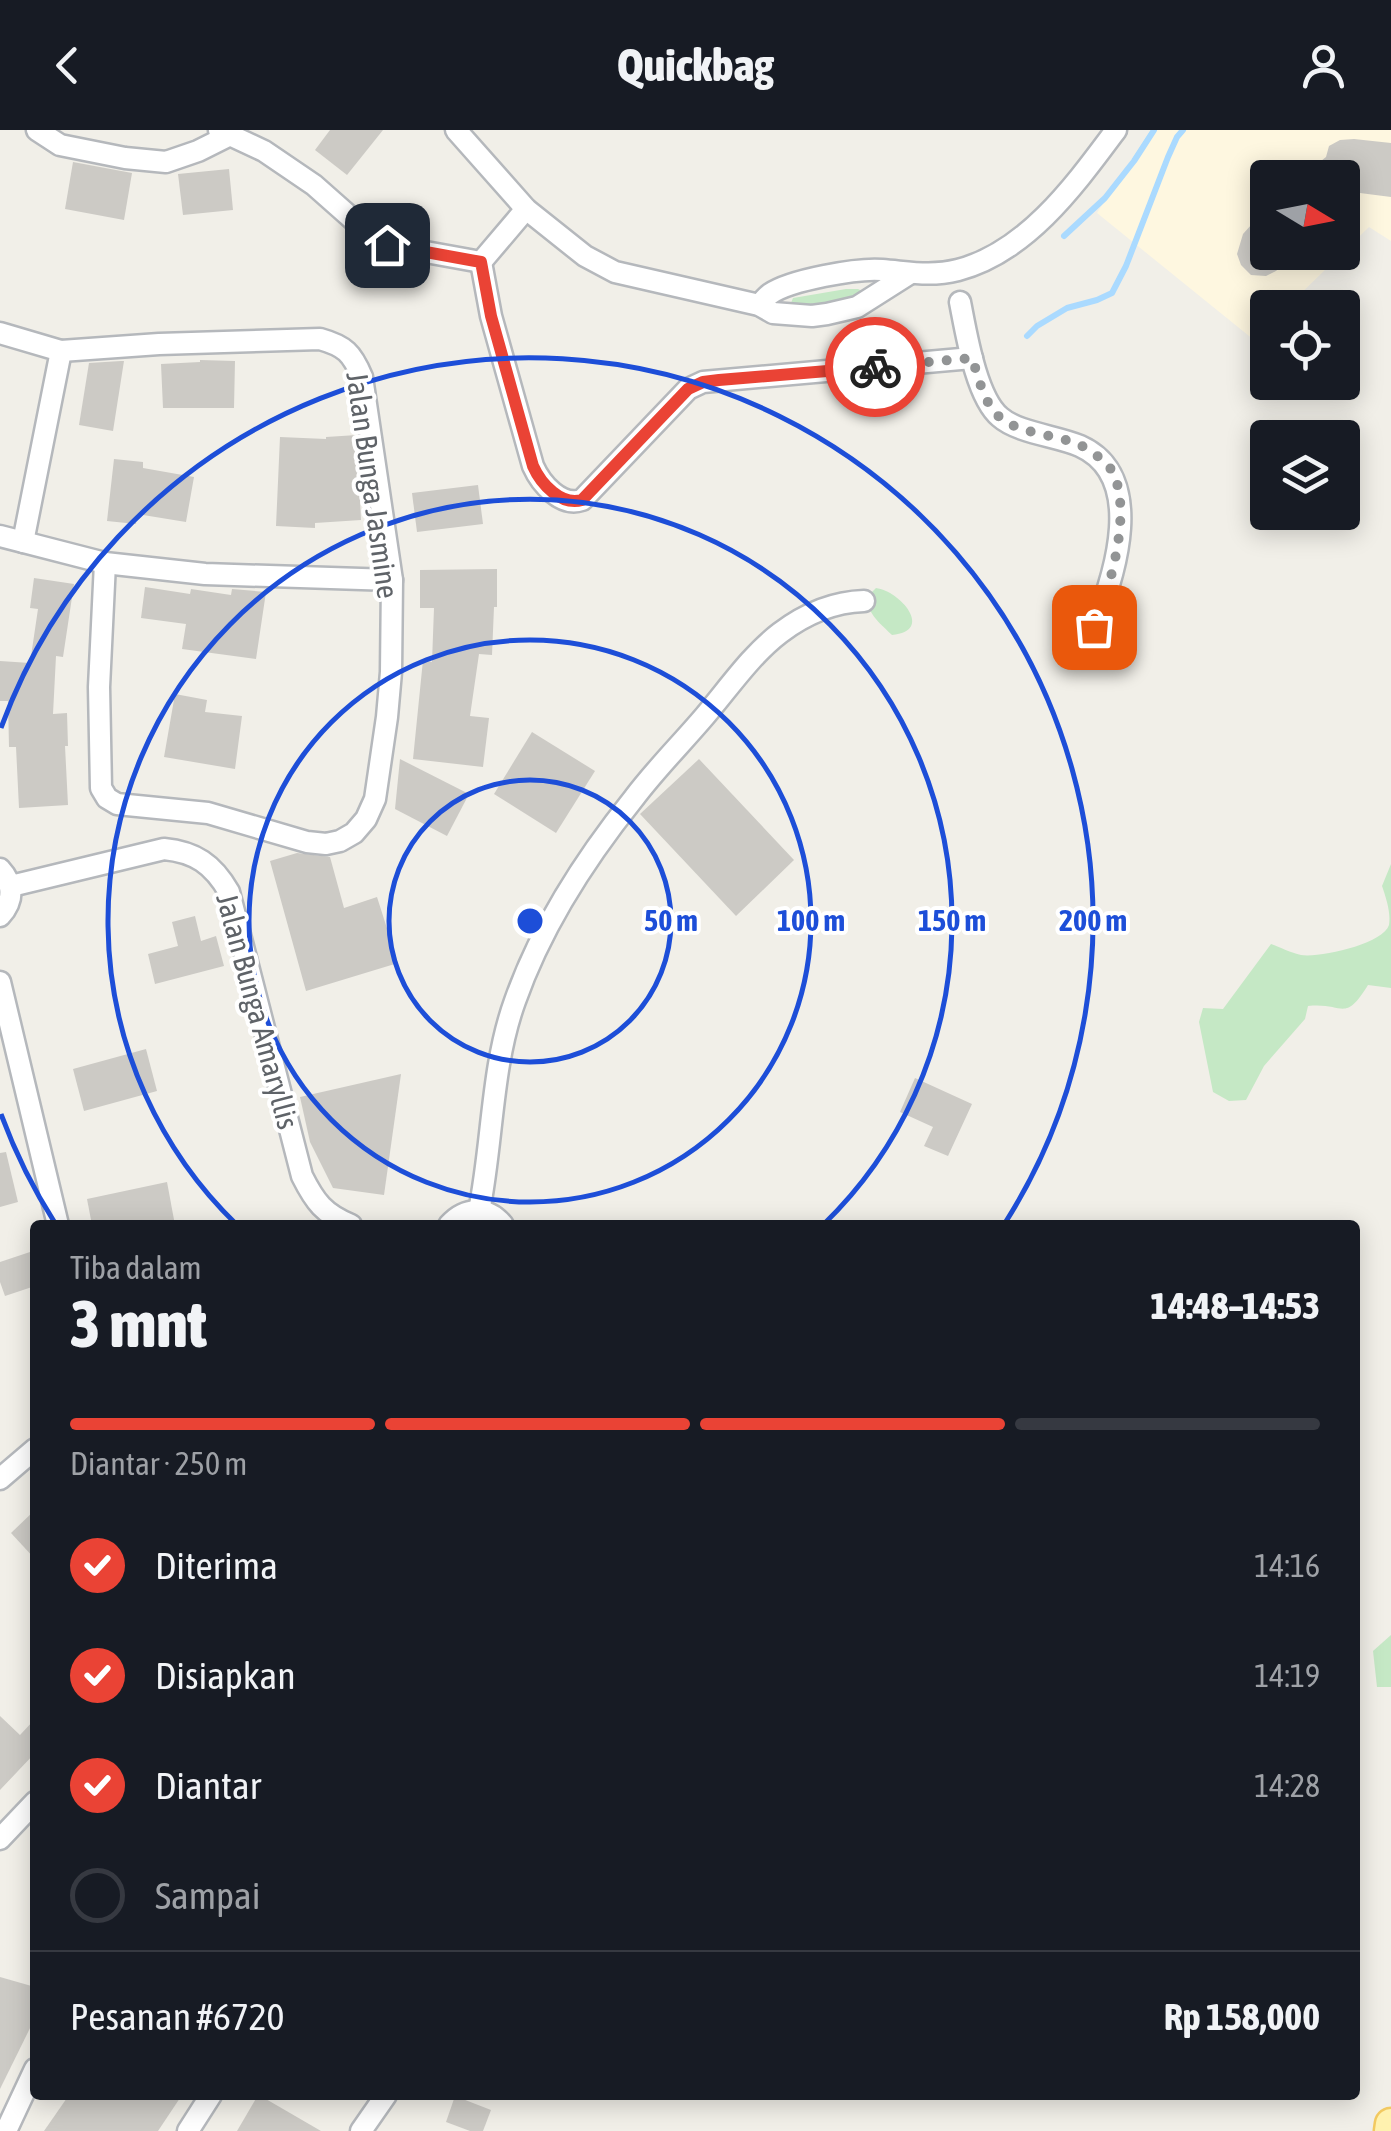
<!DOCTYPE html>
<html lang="id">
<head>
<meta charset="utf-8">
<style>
  :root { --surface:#171b24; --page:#242831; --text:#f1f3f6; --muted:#9ea1a6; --line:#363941; --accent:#ea4335 }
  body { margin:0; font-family:"Asap Condensed",sans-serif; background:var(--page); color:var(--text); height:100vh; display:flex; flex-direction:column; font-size:38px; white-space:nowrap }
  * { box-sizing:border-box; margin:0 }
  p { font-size:32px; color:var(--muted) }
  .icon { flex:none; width:55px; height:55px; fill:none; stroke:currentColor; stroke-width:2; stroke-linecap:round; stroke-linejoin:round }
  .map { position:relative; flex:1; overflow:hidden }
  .drawer { position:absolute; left:30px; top:1090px; width:1330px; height:880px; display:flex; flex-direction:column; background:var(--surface); border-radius:10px; box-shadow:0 5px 25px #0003 }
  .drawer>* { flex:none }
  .needle { width:65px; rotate:100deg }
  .controls { position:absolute; left:1250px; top:30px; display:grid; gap:20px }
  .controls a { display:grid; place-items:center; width:110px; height:110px; border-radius:10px; background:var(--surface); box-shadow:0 5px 25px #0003; font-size:50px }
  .pin { position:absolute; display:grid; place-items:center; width:85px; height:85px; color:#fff; margin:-42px; border-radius:20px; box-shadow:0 5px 15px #0006 }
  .courier { position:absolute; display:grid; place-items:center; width:100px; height:100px; margin:-50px; border:8px solid #ea4335; border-radius:50%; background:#fff; color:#222; box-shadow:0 2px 12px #0007 }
  .overview em { font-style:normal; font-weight:800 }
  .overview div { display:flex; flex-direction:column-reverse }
  .overview { display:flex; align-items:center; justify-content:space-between; height:170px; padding:0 40px }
  h1 { font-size:65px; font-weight:800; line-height:75px }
  .bar { display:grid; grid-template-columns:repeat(4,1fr); gap:15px 10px; align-content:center; height:120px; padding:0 40px }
  .bar i { height:12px; border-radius:8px; background:var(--line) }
  .bar .current { background:var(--accent) }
  .bar p { grid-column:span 4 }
  .line { display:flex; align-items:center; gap:25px; padding:0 40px; border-top:2px solid var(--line) }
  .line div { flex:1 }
  ol { padding:0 40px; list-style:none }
  li { display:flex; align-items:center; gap:30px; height:110px }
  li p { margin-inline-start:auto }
  li .icon { padding:10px; border-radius:50%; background:var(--accent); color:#fff; stroke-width:4 }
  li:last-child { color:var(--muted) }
  li i { width:55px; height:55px; border:5px solid var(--line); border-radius:50% }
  header { display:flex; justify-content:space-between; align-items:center; height:130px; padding:0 40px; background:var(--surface); font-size:45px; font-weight:800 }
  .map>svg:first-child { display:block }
  .commercial { fill:#fef7e0; fill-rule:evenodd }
  .green { fill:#c5e8c5 }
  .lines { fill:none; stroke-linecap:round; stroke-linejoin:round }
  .stream { stroke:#aadaff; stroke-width:6 }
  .building { fill:#cccac5 }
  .minor-casing { stroke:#b5b8bc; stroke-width:25 }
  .primary-casing { stroke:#f2c960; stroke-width:35 }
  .minor { stroke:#fff; stroke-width:20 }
  .primary { stroke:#fff2af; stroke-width:30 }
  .done { stroke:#929495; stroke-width:10; stroke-dasharray:0 18 }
  .route { stroke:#ea4335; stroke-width:12 }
  .ring { fill:none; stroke:#1d4ed8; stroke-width:5 }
  .labels { text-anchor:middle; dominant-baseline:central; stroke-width:8; stroke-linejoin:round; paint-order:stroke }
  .street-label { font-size:30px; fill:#5f6368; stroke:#fff }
  .centre { fill:#1d4ed8; stroke:#fff; stroke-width:5 }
  .ring-label { font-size:30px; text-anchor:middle; font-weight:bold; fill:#1d4ed8; stroke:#fff; stroke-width:8; stroke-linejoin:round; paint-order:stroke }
</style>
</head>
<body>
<header><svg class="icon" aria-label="back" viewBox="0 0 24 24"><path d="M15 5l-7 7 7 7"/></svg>Quickbag<svg class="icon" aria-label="person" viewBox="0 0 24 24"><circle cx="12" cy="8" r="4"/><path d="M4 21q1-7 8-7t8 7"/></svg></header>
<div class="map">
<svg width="1391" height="2001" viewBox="0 0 1391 2001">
  <rect width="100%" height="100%" fill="#f1efe8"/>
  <path class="commercial" d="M1150 0H1391V111L1369 97 1287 177 1268 178 1267 197 1254 210 1097 83ZM1268 48H1342V122H1268Z"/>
  <g class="green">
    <path d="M846 159H858L866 163 839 172 795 175 791 173 793 168 799 167Z"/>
    <path d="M876 458C900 461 935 501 892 505 881 494 867 484 867 467Z"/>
    <path d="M1391 734V858L1368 855C1344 894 1344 872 1308 876L1305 889 1264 936 1246 970 1229 971 1213 962 1199 892 1203 878 1223 879 1271 814C1280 817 1291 823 1301 825 1320 828 1383 814 1389 795 1391 782 1386 768 1382 756Z"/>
    <path d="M1391 1505V1557H1377L1373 1521Z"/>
  </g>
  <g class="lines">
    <g class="stream">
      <path d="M1064 106 1105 68 1134 31 1154 0"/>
      <path d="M1027 206 1037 196 1067 178 1097 170 1112 163 1126 136 1168 27 1177 7 1183 0"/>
    </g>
  </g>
  <g class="building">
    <path d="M330 0H383L347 45 315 20Z"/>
    <path d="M1354 9 1391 13V67L1360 63 1342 81V48H1300L1326 27 1329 16 1340 10Z"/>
    <path d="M73 32 132 43 124 90 65 79Z"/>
    <path d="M229 39 233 80 183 85 178 44Z"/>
    <path d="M1268 76V122H1298L1276 141 1266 146 1251 145 1241 135 1237 124 1243 104Z"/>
    <path d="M200 230 235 231 234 278H163L161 234 200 232Z"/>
    <path d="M121 231H124L113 301 79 295 89 233Z"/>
    <path d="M357 305 361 390 315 393V398L276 396 280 307 326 309V307Z"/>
    <path d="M114 329 143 332V338L194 347 186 392 137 384 136 394 107 391Z"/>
    <path d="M478 355 483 394 417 402 412 363Z"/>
    <path d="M497 439V477H494L492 525 479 524 470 586 489 588 483 637 413 629 423 530 432 532 434 478H420V440Z"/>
    <path d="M34 448 74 454 63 527 56 526 53 584 67 583 68 616H65L68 675 19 678 16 617H9L8 571H0V531L30 533 38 479 30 478Z"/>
    <path d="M145 457 190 464 191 459 231 465 232 459 266 462 256 529 182 519 186 494 141 488Z"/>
    <path d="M175 564 207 570 205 582 242 586 235 639 164 627Z"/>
    <path d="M532 602 595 641 556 703 494 664Z"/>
    <path d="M400 629 469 664 447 706 395 679Z"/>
    <path d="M699 629 794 730 736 786 640 684Z"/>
    <path d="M297 723 330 727 344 778 377 767 398 833 306 861 270 731Z"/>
    <path d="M195 786 201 811 216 806 224 836 155 854 148 824 178 816 172 792Z"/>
    <path d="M146 919 157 961 84 981 73 939Z"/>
    <path d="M401 944 384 1065 333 1058 310 1012 300 967Z"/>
    <path d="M915 948 972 974 948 1026 924 1016 933 997 900 982Z"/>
    <path d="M6 1022 18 1072 0 1077V1023Z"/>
    <path d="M167 1052 175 1095H92L87 1069Z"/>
    <path d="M30 1122 35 1139V1156L5 1166 0 1152V1132Z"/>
    <path d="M35 1380V1429L11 1403Z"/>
    <path d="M0 1586 20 1605 35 1589V1623L0 1660Z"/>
    <path d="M0 1847 35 1857V1888L0 1959Z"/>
    <path d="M69 1965H182L158 2001H44Z"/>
    <path d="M258 1965H259L321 2001H237Z"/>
    <path d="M455 1966 491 1980 483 2001H470L446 1992Z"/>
  </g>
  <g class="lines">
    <g class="minor-casing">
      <g id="minor">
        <path d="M37 0 60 15 125 28 166 32 198 21 230 5"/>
        <path d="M219 0 264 21 314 55 366 101 387 115 481 132 526 79"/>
        <path d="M456 0 526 79 585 126 615 142 759 175 773 183 812 186 827 184 857 177 909 144"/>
        <path d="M481 132 491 186 533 336C541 354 561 377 582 370L688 259 703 252 972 228"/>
        <path d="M960 172C966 202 976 267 1000 287 1018 303 1057 306 1080 316 1147 346 1115 445 1094 497"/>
        <path d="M759 175C763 171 766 167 770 164 790 150 857 138 882 140 909 142 930 147 958 140 1027 122 1075 55 1116 0"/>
        <path d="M0 203 61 221 23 412"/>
        <path d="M61 221 159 214 320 209C345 216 352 223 362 247L392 450 391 542 387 587 375 669 366 689 354 703 340 711 326 714 307 712 208 683 117 674 107 668 101 658 99 557 105 433"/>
        <path d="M0 406 105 433 205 444 392 450"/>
        <path d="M0 739C14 754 14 771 0 786"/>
        <path d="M11 756 164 719C195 722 213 734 229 762L302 1046C315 1072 324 1084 351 1095"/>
        <path d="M0 852 58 1095"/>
        <path d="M479 1081C493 1012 491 937 515 871 541 797 585 729 634 668 655 640 681 614 704 587 728 559 751 525 780 503 805 484 833 472 864 471"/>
        <path d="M449 1095C465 1077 487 1076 503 1095"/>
        <path d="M0 1349 35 1319"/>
        <path d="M0 1709 35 1672"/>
        <path d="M6 2001 35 1939"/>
        <path d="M188 2001 211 1965"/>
        <path d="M361 2001 386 1965"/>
      </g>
    </g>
    <g class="primary-casing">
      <path id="primary" d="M1390 2001 1391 1994"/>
    </g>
    <use href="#minor" class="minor"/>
    <use href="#primary" class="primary"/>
  </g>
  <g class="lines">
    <path class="done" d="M875 237 972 228C979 248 984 276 1002 289 1024 305 1057 304 1082 316 1089 320 1101 328 1107 334 1137 369 1110 459 1094 497"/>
    <path class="route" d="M387 115 481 132 491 186 533 336C541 354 561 376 582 370L688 259 703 252 719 250 875 237"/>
  </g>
  <g class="ring">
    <circle cx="530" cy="791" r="141"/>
    <circle cx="530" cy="791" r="281"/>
    <path d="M237 1095A422 422 0 1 1 823 1095"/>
    <path d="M55 1093A563 563 0 0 1 1 984M1 598A563 563 0 1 1 1005 1093"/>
  </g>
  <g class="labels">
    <g class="street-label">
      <text transform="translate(373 355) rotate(82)">Jalan Bunga Jasmine</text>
      <text transform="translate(258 881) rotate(75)">Jalan Bunga Amaryllis</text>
    </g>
  </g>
  <circle cx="530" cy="791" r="15" class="centre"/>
  <g class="ring-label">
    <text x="671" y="801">50 m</text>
    <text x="811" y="801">100 m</text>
    <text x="952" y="801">150 m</text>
    <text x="1093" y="801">200 m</text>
  </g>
</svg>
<div class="controls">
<a><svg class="needle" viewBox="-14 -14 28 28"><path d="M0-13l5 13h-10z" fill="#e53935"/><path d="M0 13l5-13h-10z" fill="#9ea1a6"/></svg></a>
<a><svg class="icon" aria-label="locate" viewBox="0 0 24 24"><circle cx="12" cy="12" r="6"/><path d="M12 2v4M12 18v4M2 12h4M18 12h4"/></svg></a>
<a><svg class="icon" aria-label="layers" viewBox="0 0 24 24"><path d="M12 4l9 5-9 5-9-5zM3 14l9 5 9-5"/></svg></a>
</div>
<div class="pin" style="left:1094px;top:497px;background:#ea580c"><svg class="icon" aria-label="bag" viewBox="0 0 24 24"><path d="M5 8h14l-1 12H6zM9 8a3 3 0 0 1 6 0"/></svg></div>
<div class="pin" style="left:387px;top:115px;background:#1f2937"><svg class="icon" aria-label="home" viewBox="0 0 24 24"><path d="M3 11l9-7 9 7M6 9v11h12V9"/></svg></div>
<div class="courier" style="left:875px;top:237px"><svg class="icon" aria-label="bike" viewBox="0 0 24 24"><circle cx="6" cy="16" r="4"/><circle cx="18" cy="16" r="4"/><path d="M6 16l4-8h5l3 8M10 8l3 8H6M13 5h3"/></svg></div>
<section class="drawer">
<div class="overview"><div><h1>3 mnt</h1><p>Tiba dalam</p></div><em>14:48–14:53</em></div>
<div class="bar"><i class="current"></i><i class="current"></i><i class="current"></i><i></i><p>Diantar · 250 m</p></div>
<ol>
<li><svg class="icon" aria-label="check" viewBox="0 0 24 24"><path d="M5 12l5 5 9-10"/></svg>Diterima<p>14:16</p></li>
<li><svg class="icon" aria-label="check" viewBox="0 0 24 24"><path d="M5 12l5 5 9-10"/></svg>Disiapkan<p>14:19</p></li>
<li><svg class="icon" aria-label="check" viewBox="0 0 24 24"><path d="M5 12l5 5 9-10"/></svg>Diantar<p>14:28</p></li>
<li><i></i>Sampai</li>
</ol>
<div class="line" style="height:130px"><div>Pesanan #6720</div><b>Rp 158,000</b></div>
</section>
</div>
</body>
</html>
